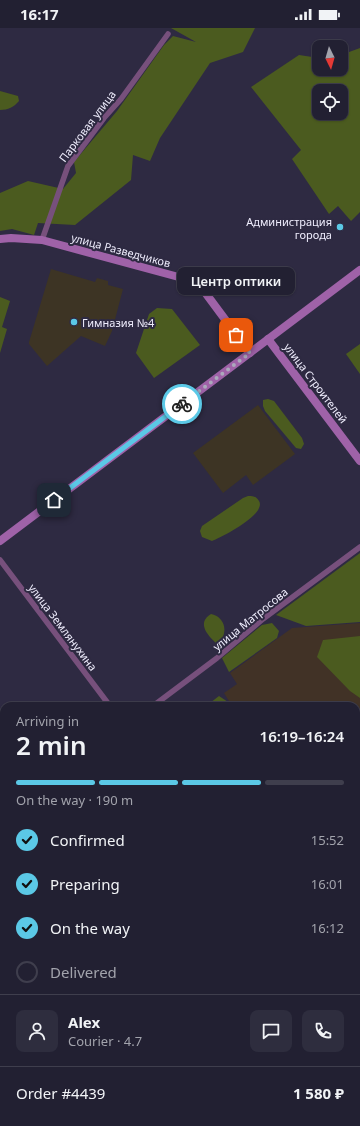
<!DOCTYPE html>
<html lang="en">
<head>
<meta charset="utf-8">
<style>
  :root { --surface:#222032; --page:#2e2d3e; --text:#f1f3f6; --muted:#a2a3ac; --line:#3f3e4d; --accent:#5bc8e6 }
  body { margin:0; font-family:"Noto Sans",sans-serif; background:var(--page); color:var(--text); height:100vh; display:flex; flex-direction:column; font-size:15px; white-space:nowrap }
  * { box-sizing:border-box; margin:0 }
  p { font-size:13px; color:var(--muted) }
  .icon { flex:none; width:22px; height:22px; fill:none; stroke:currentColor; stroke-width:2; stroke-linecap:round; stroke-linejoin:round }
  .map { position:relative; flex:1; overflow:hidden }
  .drawer { position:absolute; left:0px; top:674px; width:360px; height:424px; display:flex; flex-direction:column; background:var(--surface); border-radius:12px 12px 0 0; box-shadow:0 1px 3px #0004,0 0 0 1px var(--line) }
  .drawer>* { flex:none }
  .needle { width:26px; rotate:175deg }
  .fabs { position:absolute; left:312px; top:12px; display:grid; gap:8px }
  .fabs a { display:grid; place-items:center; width:36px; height:36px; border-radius:8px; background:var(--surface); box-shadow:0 1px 3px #0004,0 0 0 1px var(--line); font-size:20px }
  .pin { position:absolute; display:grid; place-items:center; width:34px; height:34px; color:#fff; margin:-17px; border-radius:8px; box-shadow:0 2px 6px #0006 }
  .courier { position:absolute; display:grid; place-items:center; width:40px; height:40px; margin:-20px; border:3px solid #5bc8e6; border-radius:50%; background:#fff; color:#222; box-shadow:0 1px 5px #0007 }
  .bubble { position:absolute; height:28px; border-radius:8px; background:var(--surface); box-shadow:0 1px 3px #0004,0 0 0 1px var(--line); font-size:13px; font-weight:600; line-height:28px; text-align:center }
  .headline em { font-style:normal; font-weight:600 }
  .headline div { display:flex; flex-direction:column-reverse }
  .headline { display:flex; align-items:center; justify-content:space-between; height:68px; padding:0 16px }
  h1 { font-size:26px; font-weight:600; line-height:30px }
  .bar { display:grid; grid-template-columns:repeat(4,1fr); gap:6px 4px; align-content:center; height:48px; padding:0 16px }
  .bar i { height:5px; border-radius:3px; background:var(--line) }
  .bar .on { background:var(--accent) }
  .bar p { grid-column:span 4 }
  .line { display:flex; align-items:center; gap:10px; padding:0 16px; border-top:1px solid var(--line) }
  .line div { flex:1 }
  .round { display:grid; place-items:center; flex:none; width:42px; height:42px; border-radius:8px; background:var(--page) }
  ol { padding:0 16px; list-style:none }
  li { display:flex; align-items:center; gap:12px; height:44px }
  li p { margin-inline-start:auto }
  li .icon { padding:4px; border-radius:50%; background:var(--accent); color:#111; stroke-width:4 }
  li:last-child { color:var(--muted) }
  li i { width:22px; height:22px; border:2px solid var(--line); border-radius:50% }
  .status { display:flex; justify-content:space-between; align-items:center; height:28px; padding:0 20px; background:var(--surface); direction:ltr }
  .status svg { height:11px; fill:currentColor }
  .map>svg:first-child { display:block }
  .industrial { fill:#413226 }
  .education { fill:#3d3424 }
  .green { fill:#4b5b1f; fill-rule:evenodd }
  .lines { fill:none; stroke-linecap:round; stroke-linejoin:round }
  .street { stroke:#77507c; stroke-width:5.5 }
  .secondary { stroke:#9f62a8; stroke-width:8 }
  .done { stroke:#aba9bc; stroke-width:4; stroke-dasharray:0 7.2 }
  .route { stroke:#5bc8e6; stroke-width:5 }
  .poi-dot { fill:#5bc8e6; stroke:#2e2a42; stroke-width:1.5 }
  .labels { text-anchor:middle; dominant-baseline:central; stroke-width:4; stroke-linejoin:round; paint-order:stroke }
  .street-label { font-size:11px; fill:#efedfd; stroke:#2e2a42 }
  .poi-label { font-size:11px; fill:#efedfd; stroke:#2e2a42; text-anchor:end }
</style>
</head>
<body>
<div class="status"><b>16:17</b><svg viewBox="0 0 49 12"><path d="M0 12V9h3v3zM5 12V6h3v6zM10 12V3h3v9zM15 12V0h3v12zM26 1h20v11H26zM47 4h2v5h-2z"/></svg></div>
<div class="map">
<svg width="360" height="1098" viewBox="0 0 360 1098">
  <rect width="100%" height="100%" fill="#2e2a42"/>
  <g class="industrial">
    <path d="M360 595V802L356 803V678H232L224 665 237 656 230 645 292 600Z"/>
    <path d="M4 771V908L0 910V864L2 863 0 860V774Z"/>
  </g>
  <g class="education">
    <path d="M51 241 95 254 97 250 108 253V257L123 261 112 303 105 318 81 308 47 338 29 316V314Z"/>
    <path d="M258 377 295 426 253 457 246 447 223 465 193 425Z"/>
  </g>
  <g class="green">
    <path d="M171 0H255L243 24 210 35 160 110 150 133 133 127 131 152 75 197 38 195 34 207 12 201 0 203V165L28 153 63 161 76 145 74 134 117 83 164 17 173 8 196 14Z"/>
    <path d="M360 20V184L351 193 338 178 329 186 292 131 301 122 251 59 299 27 319 30V41H341V27ZM319 63H341V85H319Z"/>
    <path d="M0 63 18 68 19 73C14 79 8 82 0 82Z"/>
    <path d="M0 269 10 273 2 299 7 301 0 325Z"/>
    <path d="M157 280 172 281 200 317 154 350 136 325 149 286Z"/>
    <path d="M360 316V346L346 326Z"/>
    <path d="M268 371 274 373 302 410 304 416 301 421 296 420 265 383 263 378V372Z"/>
    <path d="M248 468C253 468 256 468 259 473 267 486 222 509 212 513L202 509 200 503 202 498 243 470Z"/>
    <path d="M360 525V594L306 598 276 587Z"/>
    <path d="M211 586C226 589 229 607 217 616 208 608 196 595 211 586Z"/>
    <path d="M272 595 279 603 277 610 229 644 222 630 262 597Z"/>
    <path d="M360 608V670L350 663 317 629 323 612Z"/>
    <path d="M219 668 234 678H206Z"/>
    <path d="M356 818H360V1079L356 1080Z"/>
    <path d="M4 918V1094H82L74 1098H0V920Z"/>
    <path d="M360 1082V1098H295L310 1094H356V1083Z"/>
  </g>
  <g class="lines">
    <g class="street">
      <path d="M42 212 68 138 104 90 121 71 168 6"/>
      <path d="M0 532 110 678"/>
      <path d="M153 678 217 630 263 591 360 519"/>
    </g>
    <g class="secondary">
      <path d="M0 211 11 210 42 212 186 251 196 256 204 263 250 325"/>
      <path d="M268 311 360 433"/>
      <path d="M0 513 360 242"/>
    </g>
  </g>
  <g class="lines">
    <path class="done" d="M182 376 250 325 236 307"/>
    <path class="route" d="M54 472 182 376"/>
  </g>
  <g class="poi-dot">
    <circle cx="340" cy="199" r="4"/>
    <circle cx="74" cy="294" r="4"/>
  </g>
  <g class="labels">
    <g class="street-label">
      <text transform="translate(87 98) rotate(-53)">Парковая улица</text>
      <text transform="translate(121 222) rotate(15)">улица Разведчиков</text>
      <text transform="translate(316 355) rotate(53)">улица Строителей</text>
      <text transform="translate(250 591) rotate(-39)">улица Матросова</text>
      <text transform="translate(63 599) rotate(53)">улица Землянухина</text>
    </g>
    <g class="poi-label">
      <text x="332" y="193">Администрация<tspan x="332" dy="13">города</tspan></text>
      <text x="82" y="294" text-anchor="start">Гимназия №4</text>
    </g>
  </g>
</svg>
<div class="fabs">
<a><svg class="needle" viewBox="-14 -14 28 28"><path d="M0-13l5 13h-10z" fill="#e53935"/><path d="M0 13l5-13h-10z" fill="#a2a3ac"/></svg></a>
<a><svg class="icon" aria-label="locate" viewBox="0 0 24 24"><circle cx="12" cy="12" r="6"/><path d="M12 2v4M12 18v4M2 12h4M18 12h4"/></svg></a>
</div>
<div class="pin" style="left:236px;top:307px;background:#ea580c"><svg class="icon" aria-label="bag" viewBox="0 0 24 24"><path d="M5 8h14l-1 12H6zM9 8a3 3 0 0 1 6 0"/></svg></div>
<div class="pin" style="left:54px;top:472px;background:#1f2937"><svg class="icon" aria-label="home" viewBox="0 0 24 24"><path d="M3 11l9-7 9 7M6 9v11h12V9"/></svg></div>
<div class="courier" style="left:182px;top:376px"><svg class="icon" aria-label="bike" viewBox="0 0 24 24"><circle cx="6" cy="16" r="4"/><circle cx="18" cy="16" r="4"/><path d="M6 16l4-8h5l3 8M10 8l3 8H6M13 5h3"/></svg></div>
<div class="bubble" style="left:177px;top:239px;width:118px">Центр оптики</div>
<section class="drawer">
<div class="headline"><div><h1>2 min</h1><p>Arriving in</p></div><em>16:19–16:24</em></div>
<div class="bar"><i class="on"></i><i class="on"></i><i class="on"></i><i></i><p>On the way · 190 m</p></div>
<ol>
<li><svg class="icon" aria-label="check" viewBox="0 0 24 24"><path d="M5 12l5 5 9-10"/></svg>Confirmed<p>15:52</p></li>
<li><svg class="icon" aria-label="check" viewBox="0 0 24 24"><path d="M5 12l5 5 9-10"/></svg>Preparing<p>16:01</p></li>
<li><svg class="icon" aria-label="check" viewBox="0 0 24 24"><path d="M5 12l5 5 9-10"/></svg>On the way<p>16:12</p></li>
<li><i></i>Delivered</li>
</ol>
<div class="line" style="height:72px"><a class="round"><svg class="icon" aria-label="person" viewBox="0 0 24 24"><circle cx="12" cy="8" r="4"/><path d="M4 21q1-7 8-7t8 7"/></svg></a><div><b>Alex</b><p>Courier · 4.7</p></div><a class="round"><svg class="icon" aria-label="chat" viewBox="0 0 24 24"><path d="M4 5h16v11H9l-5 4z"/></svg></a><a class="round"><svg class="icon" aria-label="phone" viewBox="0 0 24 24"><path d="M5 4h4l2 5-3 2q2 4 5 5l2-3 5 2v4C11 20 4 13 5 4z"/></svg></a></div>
<div class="line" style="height:52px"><div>Order #4439</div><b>1 580 ₽</b></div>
</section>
</div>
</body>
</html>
